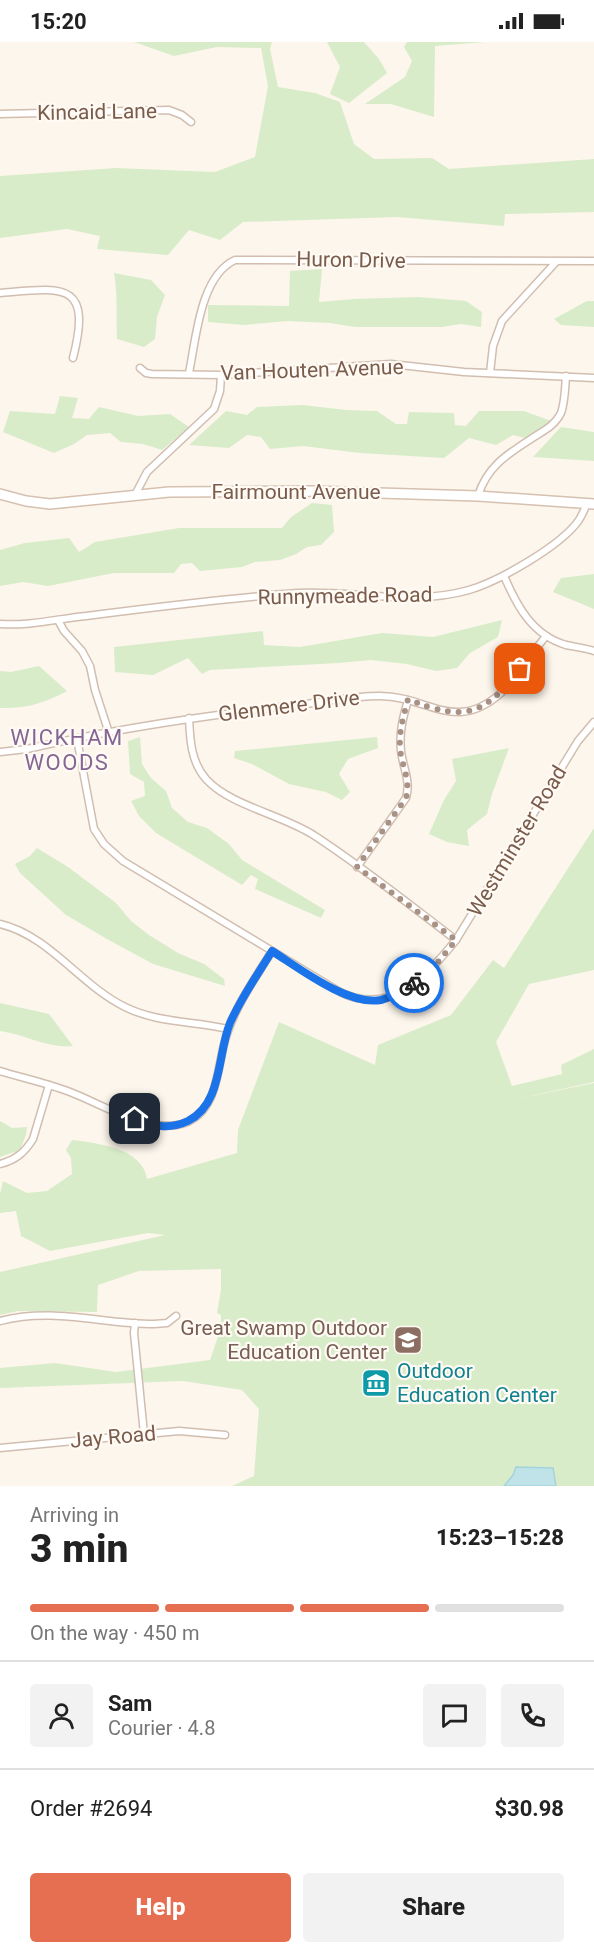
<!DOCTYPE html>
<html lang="en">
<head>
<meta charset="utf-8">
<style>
  :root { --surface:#fff; --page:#f2f2f2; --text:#222; --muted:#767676; --line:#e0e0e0; --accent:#e76f51 }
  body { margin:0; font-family:Roboto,sans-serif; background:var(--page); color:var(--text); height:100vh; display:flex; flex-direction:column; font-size:22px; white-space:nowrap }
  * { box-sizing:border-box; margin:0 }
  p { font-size:20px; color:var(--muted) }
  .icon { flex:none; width:33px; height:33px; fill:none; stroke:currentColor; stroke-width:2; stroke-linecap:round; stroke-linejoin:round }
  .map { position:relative; height:1444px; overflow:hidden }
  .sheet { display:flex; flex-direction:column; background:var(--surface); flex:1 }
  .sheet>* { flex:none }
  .pin { position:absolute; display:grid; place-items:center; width:51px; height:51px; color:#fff; margin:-26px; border-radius:12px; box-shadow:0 3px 9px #0006 }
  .courier { position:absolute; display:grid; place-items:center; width:60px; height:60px; margin:-30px; border:4px solid #1a73e8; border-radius:50%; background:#fff; color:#222; box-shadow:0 2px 8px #0007 }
  .summary em { font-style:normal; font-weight:800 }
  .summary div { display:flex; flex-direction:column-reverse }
  .summary { display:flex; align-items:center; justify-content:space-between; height:102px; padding:0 30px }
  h1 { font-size:39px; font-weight:800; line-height:45px }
  .bar { display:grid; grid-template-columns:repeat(4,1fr); gap:9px 6px; align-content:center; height:72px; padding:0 30px }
  .bar i { height:8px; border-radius:4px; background:var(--line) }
  .bar .active { background:var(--accent) }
  .bar p { grid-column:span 4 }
  .line { display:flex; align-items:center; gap:15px; padding:0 30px; border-top:2px solid var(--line) }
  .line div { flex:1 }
  .round { display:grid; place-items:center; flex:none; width:63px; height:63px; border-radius:6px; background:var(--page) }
  .primary-button { display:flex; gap:12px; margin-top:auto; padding:12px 30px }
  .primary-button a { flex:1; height:69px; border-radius:6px; background:var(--accent); color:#fff; font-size:24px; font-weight:800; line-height:69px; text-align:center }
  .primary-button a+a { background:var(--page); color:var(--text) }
  .status { display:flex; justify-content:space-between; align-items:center; height:42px; padding:0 30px; background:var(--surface); direction:ltr }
  .status svg { height:16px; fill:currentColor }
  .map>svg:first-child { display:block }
  .green { fill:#d8ecc9 }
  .water { fill:#bfe3e8; stroke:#a5d3da; stroke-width:1.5 }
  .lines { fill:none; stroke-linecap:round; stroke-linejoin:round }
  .minor-casing { stroke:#d1beb0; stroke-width:9 }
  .secondary-casing { stroke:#d6c0b0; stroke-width:12 }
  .minor { stroke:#fff; stroke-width:6 }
  .secondary { stroke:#fff; stroke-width:9 }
  .done { stroke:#a89285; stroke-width:6; stroke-dasharray:0 10.8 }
  .route { stroke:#1a73e8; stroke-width:8 }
  .labels { text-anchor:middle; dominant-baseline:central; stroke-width:4.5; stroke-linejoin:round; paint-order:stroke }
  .street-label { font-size:21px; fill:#7a5c4d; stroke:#fffaf3 }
  .education-label { font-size:21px; fill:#785e54; stroke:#fffaf3; text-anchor:end }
  .culture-label { font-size:21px; fill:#0d838f; stroke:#fffaf3; text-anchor:start }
  .neighbourhood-label { font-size:22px; letter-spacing:1.5px; fill:#846695; stroke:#fffaf3 }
</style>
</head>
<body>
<div class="status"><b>15:20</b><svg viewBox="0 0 49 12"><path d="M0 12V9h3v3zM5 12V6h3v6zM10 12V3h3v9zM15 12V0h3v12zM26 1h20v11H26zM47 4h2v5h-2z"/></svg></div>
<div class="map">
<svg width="594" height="1444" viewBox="0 0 594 1444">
  <rect width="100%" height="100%" fill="#fdf6ec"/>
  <g class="green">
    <path d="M134 0H272L270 7 278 45 315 51 340 60 354 102 374 117 432 116 449 127 594 117V170L505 172 504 184 397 175 243 180 220 198 189 188 168 213 97 207 100 194 67 187 0 196V134L116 126 215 130 255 115 268 44 261 6 217 5 174 14Z"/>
    <path d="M327 0H364L379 17 387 31 349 61 330 52 340 25Z"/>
    <path d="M407 0H485L435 4 434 75 391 62H365L405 35 412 19 404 5Z"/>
    <path d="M322 227 319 260 354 257 419 255 466 259 482 270 481 285 461 282 442 285H355L330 281 288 279 244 283 208 280V263L289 264 290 229Z"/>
    <path d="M114 231 151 238 165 253 157 275 155 297 144 305 117 297C116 275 118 253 114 231Z"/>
    <path d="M587 259H594V285L561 283 554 277Z"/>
    <path d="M60 354 78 356 72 376 89 377 99 365 138 374 170 372 189 385 162 408 143 402 121 400 110 391 87 393 74 402 54 411 3 390 10 369 55 372Z"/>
    <path d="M303 363 346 368 377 369 396 382H407L409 370 454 371 455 383 466 384 479 369H524L551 379 525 396 513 393 496 403 469 396 444 416 360 411 303 404 270 407 261 395 247 393 229 406 189 403 226 369 247 373 257 365Z"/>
    <path d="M561 385 594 390V419L533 415Z"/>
    <path d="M312 461 332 463 334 490 321 503 307 505 296 512 280 518 255 520 242 525 200 529 192 521 181 522 174 531H114L48 544 23 540 0 544V508L25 501 69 496 79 510 95 500 179 486H282L291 475Z"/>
    <path d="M594 532V567L553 550 561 536Z"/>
    <path d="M502 578 498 595 470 611 457 626 436 629 407 622 371 618 339 621 210 628 202 632 188 616 153 633 115 630 114 605 263 589 264 603 300 605 382 591 433 595Z"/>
    <path d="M39 624 67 649C45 661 25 667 0 666V629L11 630Z"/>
    <path d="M140 695 142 722 151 736 166 749 172 766 188 780 207 786 229 802 242 818 325 868 321 876 255 847 258 837 251 833 242 843 156 791 139 774 131 759 145 754 144 740 130 732 128 699Z"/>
    <path d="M377 695 378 706 348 717 339 732 350 750 342 758 326 750 289 742 252 722 234 716 235 709Z"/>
    <path d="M509 706 492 752 487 772 467 788 469 804 447 800 429 792 444 758 456 739 452 717Z"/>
    <path d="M594 786V928L529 942 496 1000 512 1044 562 1032 561 1023 594 1007V1040L512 1058 594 1041V1444H232L254 1434 259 1367 242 1348 183 1339 0 1346V1326L55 1321 116 1330 210 1318 221 1286V1273L217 1271 221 1248V1227L139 1229 98 1243 97 1270 18 1269 0 1273V1230L165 1193 148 1191 50 1209 21 1194 16 1169 0 1171V1152L3 1139 27 1151 47 1149 72 1132 71 1116 66 1108 72 1098C97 1101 143 1106 147 1137L237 1111 238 1088 279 980 375 1023 378 1003 451 973 493 918 504 926Z"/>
    <path d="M37 806 68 825 116 861 131 879 149 893 178 911 204 922 224 937 225 944 153 922 107 897 66 873 20 831 15 822 30 814Z"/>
    <path d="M0 961 49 972 73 1004C48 1007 24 992 0 989Z"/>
    <path d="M0 1079 12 1086 27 1085 26 1093 20 1108 0 1115Z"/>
  </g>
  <path class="water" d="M516 1425 553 1426 556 1444H504L513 1433Z"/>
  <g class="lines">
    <g class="minor-casing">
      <g id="minor">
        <path d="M0 72 169 68 182 73 191 80"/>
        <path d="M0 251C62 246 93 238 73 316"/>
        <path d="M140 326 146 331 152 332 221 333 391 322 464 330 594 336"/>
        <path d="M189 331C196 297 200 234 235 218L594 219"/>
        <path d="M490 331 493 304 502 279 556 220"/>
        <path d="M135 453 147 430 214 367 220 349 221 333"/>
        <path d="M478 454C487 424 509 411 534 395 545 388 555 383 561 371 565 360 565 346 566 334"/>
        <path d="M504 534C517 564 532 593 566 603 575 605 585 606 594 609"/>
        <path d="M58 578 64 589 82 609 90 624 95 648 109 691"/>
        <path d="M0 582C29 584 57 577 86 574 156 565 227 556 298 551 354 548 414 564 469 548 499 539 561 504 579 478 582 473 585 467 587 461"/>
        <path d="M189 676C190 698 191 720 206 737 230 764 284 773 315 794 364 826 410 863 456 898"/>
        <path d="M77 697 94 787 104 802 123 819 340 950C390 975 427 934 456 898L578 699 594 680"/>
        <path d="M0 710 27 707C113 687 201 674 289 664 319 661 350 654 380 654 428 654 455 692 501 651L546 594"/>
        <path d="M357 825 406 756C411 739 403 726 401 709 399 691 403 675 408 658"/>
        <path d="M0 882C50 894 80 943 125 965 157 981 195 979 228 987"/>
        <path d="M0 1029C23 1036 47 1041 70 1050 110 1065 184 1115 211 1055 220 1034 220 1010 228 989 238 960 256 935 272 909"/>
        <path d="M0 1122C16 1118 25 1110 33 1097L49 1043"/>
        <path d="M0 1279C54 1265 101 1282 154 1282L167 1281 176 1274"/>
        <path d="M135 1281 134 1291 144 1392"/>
        <path d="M0 1406 179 1389 225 1393"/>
      </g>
    </g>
    <g class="secondary-casing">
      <path id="secondary" d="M0 452 26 459 50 462 169 450 312 449 478 454 594 462"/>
    </g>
    <use href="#minor" class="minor"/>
    <use href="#secondary" class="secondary"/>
  </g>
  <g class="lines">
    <path class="done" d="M414 941 438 920 456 898 357 825 406 756C411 737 401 723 400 705 399 688 404 673 408 657 463 680 484 674 520 627"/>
    <path class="route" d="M135 1077C153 1084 169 1088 188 1079 223 1061 217 1013 230 981 241 956 258 932 272 909 299 926 348 964 381 958 393 955 404 948 414 941"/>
  </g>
  <defs>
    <g id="school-square" transform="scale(1.5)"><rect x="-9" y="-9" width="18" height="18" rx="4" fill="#8d6e63" stroke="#fffaf3"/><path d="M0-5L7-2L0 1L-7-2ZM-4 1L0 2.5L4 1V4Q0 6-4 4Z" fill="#fff"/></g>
    <g id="museum-square" transform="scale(1.5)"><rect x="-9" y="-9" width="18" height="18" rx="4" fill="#0f9aa8" stroke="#fffaf3"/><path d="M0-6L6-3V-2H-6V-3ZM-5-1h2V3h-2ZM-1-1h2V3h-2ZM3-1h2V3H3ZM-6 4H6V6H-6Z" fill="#fff"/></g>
  </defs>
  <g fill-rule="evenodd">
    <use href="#school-square" x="408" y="1298"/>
    <use href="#museum-square" x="376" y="1341"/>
  </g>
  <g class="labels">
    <g class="street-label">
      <text transform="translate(97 70) rotate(-1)">Kincaid Lane</text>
      <text transform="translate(351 218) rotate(1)">Huron Drive</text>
      <text transform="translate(312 328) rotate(-2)">Van Houten Avenue</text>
      <text x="296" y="450">Fairmount Avenue</text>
      <text transform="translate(345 554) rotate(-1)">Runnymeade Road</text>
      <text transform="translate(289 664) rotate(-7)">Glenmere Drive</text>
      <text transform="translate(517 799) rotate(-59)">Westminster Road</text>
      <text transform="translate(113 1395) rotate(-5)">Jay Road</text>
    </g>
    <g class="education-label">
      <text x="387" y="1286">Great Swamp Outdoor<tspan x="387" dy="24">Education Center</tspan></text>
    </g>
    <g class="culture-label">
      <text x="397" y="1329">Outdoor<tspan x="397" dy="24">Education Center</tspan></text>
    </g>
    <g class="neighbourhood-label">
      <text x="67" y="695">WICKHAM<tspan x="67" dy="25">WOODS</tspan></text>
    </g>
  </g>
</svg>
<div class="pin" style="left:520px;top:627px;background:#ea580c"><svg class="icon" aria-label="bag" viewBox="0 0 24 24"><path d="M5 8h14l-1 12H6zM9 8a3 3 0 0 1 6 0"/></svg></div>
<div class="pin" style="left:135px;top:1077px;background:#1f2937"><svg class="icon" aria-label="home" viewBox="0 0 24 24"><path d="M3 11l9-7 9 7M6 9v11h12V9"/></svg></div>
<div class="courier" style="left:414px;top:941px"><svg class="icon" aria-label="bike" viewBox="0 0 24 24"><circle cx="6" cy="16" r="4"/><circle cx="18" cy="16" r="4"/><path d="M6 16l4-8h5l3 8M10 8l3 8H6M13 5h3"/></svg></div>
</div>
<section class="sheet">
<div class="summary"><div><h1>3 min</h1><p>Arriving in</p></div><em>15:23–15:28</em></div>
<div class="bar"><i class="active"></i><i class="active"></i><i class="active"></i><i></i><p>On the way · 450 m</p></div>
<div class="line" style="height:108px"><a class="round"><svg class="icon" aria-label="person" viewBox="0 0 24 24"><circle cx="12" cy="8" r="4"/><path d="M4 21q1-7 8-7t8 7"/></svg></a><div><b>Sam</b><p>Courier · 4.8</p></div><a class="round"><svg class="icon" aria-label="chat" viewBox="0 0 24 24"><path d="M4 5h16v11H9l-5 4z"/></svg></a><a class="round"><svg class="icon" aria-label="phone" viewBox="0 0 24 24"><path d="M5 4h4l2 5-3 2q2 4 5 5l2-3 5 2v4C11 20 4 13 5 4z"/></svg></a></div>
<div class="line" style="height:78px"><div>Order #2694</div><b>$30.98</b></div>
<div class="primary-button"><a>Help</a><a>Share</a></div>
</section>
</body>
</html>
